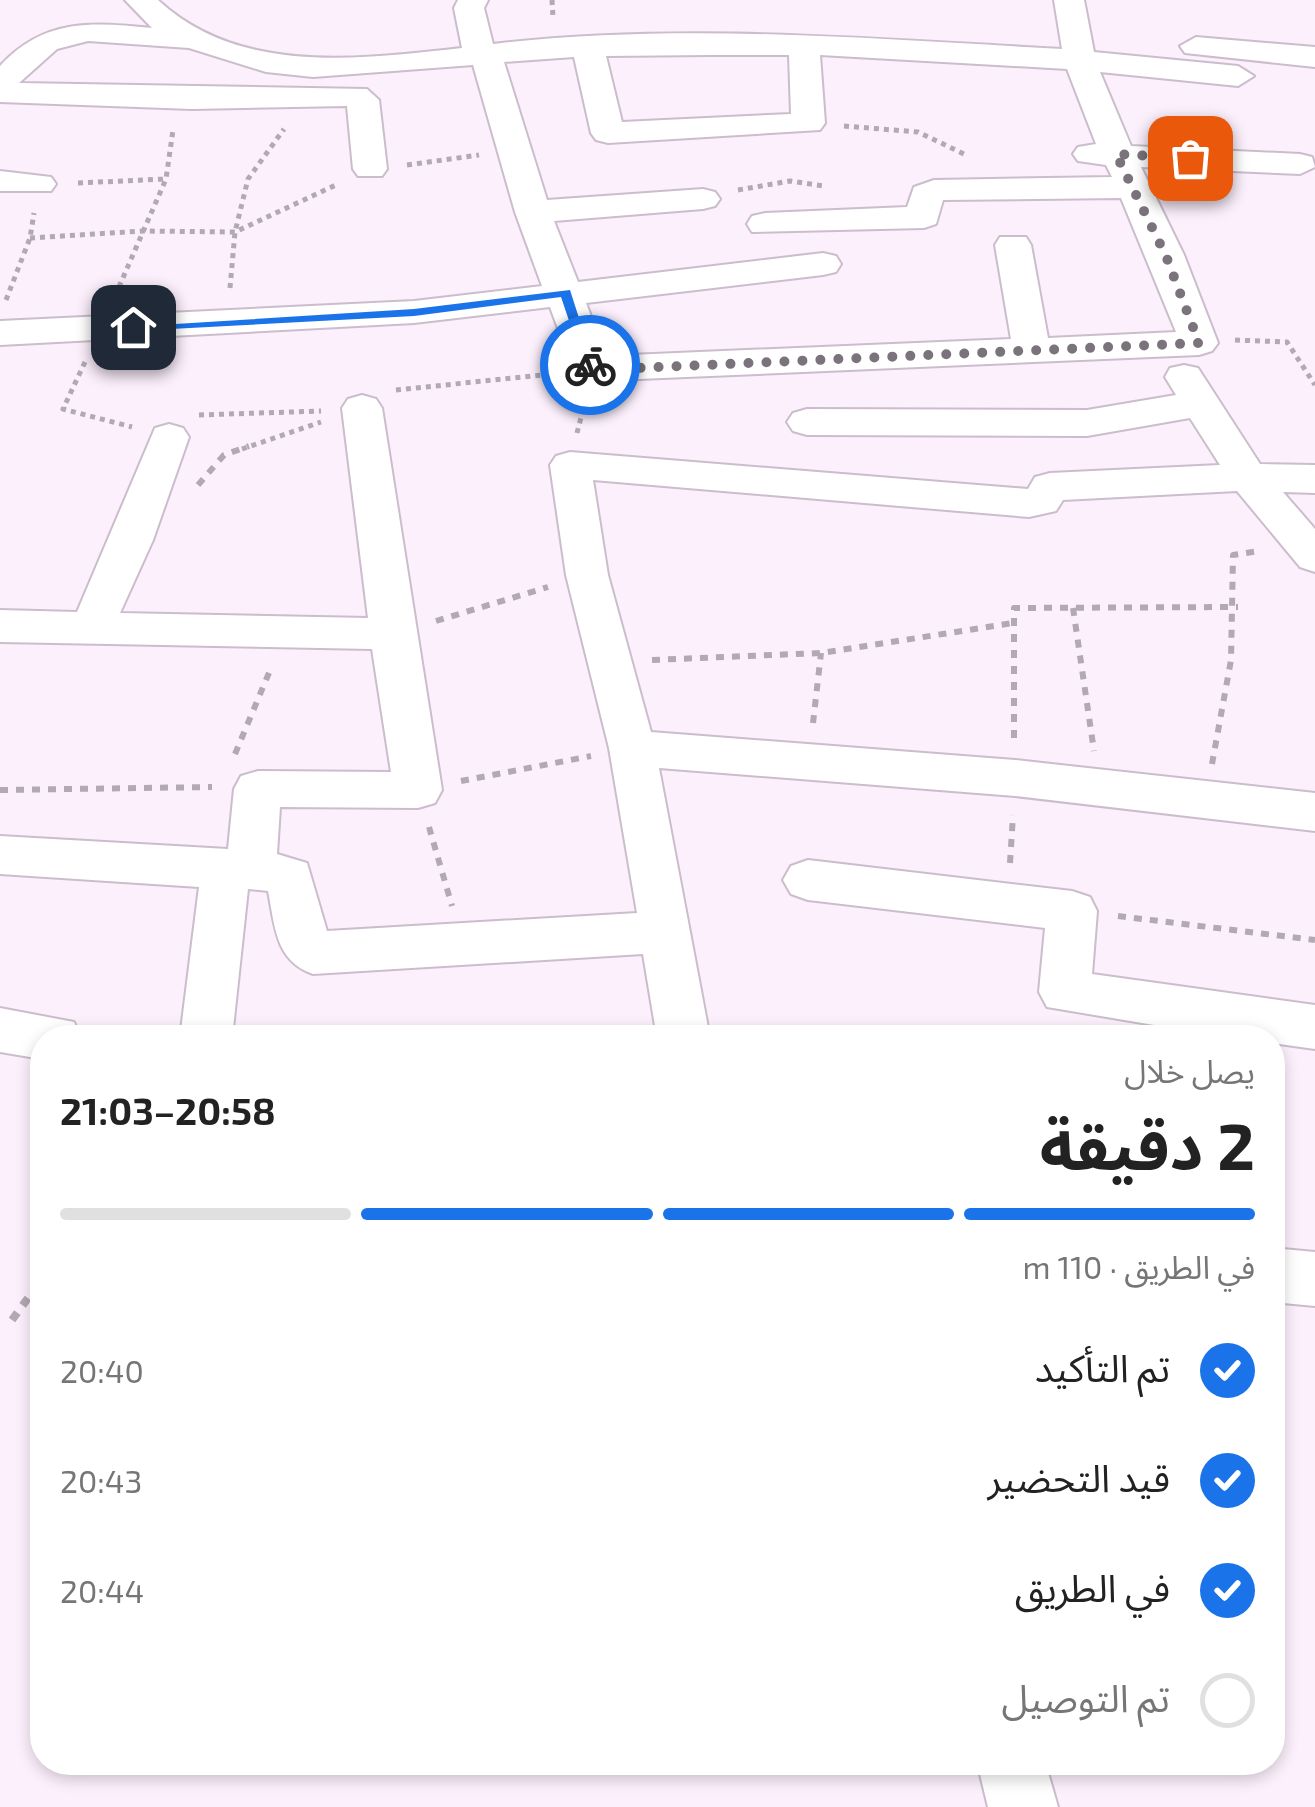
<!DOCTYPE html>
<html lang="ar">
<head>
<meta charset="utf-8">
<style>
  :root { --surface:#fff; --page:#f2f2f2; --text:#222; --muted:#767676; --line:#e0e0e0; --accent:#1a73e8 }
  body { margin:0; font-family:"Exo 2","Noto Sans Arabic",sans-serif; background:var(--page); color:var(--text); direction:rtl; height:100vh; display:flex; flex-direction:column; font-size:38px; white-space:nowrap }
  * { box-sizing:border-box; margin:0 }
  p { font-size:32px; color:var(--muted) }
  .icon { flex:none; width:55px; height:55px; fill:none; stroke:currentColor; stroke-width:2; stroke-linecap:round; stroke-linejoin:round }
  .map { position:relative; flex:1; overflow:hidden; direction:ltr }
  .side { position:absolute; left:30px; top:1025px; width:1255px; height:750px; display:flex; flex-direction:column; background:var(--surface); border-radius:40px; box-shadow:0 5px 15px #0003; direction:rtl }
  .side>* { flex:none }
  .pin { position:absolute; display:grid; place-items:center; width:85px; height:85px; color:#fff; margin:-42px; border-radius:20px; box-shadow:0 5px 15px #0006 }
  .courier { position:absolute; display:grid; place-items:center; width:100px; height:100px; margin:-50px; border:8px solid #1a73e8; border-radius:50%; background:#fff; color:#222; box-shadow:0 2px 12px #0007 }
  .head em { font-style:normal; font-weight:700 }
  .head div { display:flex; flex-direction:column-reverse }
  .head { display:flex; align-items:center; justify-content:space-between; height:170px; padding:0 30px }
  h1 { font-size:65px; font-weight:700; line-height:75px }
  .bar { display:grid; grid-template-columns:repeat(4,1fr); gap:15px 10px; align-content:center; height:120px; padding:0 30px }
  .bar i { height:12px; border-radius:8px; background:var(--line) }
  .bar .active { background:var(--accent) }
  .bar p { grid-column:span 4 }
  ol { padding:0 30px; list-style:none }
  li { display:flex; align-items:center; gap:30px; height:110px }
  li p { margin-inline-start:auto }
  li .icon { padding:10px; border-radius:50%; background:var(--accent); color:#fff; stroke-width:4 }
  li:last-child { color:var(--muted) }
  li i { width:55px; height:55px; border:5px solid var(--line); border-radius:50% }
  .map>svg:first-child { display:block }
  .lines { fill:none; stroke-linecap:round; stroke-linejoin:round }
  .minor-casing { stroke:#cbbdcc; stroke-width:4 }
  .path-far2 { stroke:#b2a9b3; stroke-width:5; stroke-dasharray:5 5; stroke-linecap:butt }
  .path-far1 { stroke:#b2a9b3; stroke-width:6; stroke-dasharray:8 8; stroke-linecap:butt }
  .path { stroke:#b2a9b3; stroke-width:8; stroke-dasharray:9 9; stroke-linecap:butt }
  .minor { fill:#fff; fill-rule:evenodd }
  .route { fill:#1a73e8 }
  .done { stroke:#7a737b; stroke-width:10; stroke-dasharray:0 18 }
</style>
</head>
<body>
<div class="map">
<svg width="1315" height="1807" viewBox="0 0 1315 1807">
  <rect width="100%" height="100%" fill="#fcf0fd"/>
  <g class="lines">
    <g class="minor-casing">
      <g id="minor">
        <path d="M125 0H158C240 76 360 59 462 48L454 8 458 0H488L484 8 493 44C681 22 874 39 1062 49L1054 0H1084L1094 52 1238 66 1254 76 1238 86 1100 72 1131 146 1300 154 1312 157 1315 167 1300 174 1141 167 1184 255 1218 343 1212 351 1199 355 592 381 578 378 573 369 550 307 414 323 0 345V321L414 301 542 286 515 212 473 65 313 77 266 72 189 48 88 41 57 49 19 83 367 89 379 100 387 169 382 176H358L353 169 347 106 192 109 0 102V66C44 18 92 22 152 28ZM710 55H789L791 114 622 122 606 56ZM820 55 1067 69 1096 144 1078 147 1073 154 1078 161 1106 165 1112 177 934 180 914 187 907 207 765 213 752 216 747 224 752 232 924 228 936 224 943 200 1121 198 1176 332 1048 338 1031 245 1026 237H1000L995 245 1011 339 606 356 586 303 823 275 836 272 841 264 836 256 823 253 578 282 554 221 703 209 715 206 720 199 715 192 703 189 547 200 504 62 574 57 591 133 596 140 608 143 820 130 825 123Z"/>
        <path d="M1196 37 1315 47V67L1185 53 1180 46Z"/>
        <path d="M0 171 51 177 56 184 51 191H0Z"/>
        <path d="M1184 365 1198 368 1260 464 1315 465V493L1283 492 1315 529V572L1300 567 1237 491 1063 500 1056 511 1029 517 593 480 608 575 651 732 1015 760 1315 793V831L1015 796 659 768 710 1038H657L643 954 313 974C275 961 275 926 268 891L248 889 232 1038H180L199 887 0 874V836L228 849 234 789 241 776 258 771 391 772 372 649 0 642V610L77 612 155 428 169 424 183 428 189 437 153 540 120 613 368 618 342 408 348 399 362 395 376 399 382 408 442 790 435 803 418 808 280 807 277 854 307 863 327 931 637 913 609 748 566 575 550 465 556 456 570 452 1028 489 1035 477 1050 473 1220 465 1190 418 1087 436 807 435 793 431 787 422 793 413 807 409 1087 410 1176 395 1165 377 1170 368Z"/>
        <path d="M808 860 1072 891 1090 897 1097 911 1092 974 1315 1005V1049L1272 1043V1038H1231L1047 1007 1039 992 1045 928 808 900 791 894 783 880 791 866Z"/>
        <path d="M0 1008 74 1022 81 1038H42V1059L0 1052Z"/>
        <path d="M1272 1248 1315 1252V1306L1272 1302Z"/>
        <path d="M977 1762H1045L1058 1807H988Z"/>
      </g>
    </g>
    <g class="path-far2">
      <path d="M552 0 553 17"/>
      <path d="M844 126 918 132 964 154"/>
      <path d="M407 165 479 155"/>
      <path d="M78 183 166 179"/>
      <path d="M738 190 790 181 824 186"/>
      <path d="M30 238 143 231 235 232 338 184"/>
      <path d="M230 288 235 232 248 179 284 129"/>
      <path d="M115 296 166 179 173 130"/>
      <path d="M6 300 30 238 34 213"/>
      <path d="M1235 340 1287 342 1315 385"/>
      <path d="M85 362 63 409 132 427"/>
      <path d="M396 390 552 374"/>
      <path d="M199 415 321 411"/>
      <path d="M577 433 585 402"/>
      <path d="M242 449 321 422"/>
    </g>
    <g class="path-far1">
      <path d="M198 485 224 455 249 446"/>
      <path d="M1073 608 1094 751"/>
      <path d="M436 621 548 587"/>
      <path d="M652 660 821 653 1013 623"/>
      <path d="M813 723 821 653"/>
      <path d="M1014 738V608L1238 607"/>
      <path d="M235 754 271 668"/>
      <path d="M1212 764 1231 660 1233 555 1259 551"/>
      <path d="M461 781 591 756"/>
      <path d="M0 790 212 787"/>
      <path d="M429 827 452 906"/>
      <path d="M1010 863 1013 815"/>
      <path d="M1118 916 1315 940"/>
    </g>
    <path class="path" d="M12 1320 42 1279"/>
    <use href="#minor" class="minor"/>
  </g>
  <path class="route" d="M570 290 595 368 584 365 561 297 414 316 133 331 127 327 414 309Z"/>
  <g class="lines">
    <path class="done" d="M590 365 592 370 1199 343 1166 256 1116 154 1190 158"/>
  </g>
</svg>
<div class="pin" style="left:1190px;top:158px;background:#ea580c"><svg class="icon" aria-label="bag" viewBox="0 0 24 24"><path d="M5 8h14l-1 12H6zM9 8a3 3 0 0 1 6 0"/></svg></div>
<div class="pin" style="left:133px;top:327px;background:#1f2937"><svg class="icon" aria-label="home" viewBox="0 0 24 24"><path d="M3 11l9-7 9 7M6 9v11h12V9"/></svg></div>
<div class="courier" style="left:590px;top:365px"><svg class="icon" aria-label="bike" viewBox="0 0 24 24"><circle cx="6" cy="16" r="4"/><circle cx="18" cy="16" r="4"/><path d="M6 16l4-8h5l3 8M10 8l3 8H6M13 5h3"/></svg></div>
<section class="side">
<div class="head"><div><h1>2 دقيقة</h1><p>يصل خلال</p></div><em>20:58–21:03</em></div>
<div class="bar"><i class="active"></i><i class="active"></i><i class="active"></i><i></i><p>في الطريق · 110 m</p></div>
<ol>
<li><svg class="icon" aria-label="check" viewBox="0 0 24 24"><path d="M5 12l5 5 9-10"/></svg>تم التأكيد<p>20:40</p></li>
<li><svg class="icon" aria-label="check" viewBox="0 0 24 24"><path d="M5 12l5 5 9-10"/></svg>قيد التحضير<p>20:43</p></li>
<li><svg class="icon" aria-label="check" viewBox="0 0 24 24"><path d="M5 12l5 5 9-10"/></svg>في الطريق<p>20:44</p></li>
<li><i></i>تم التوصيل</li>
</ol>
</section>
</div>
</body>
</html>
